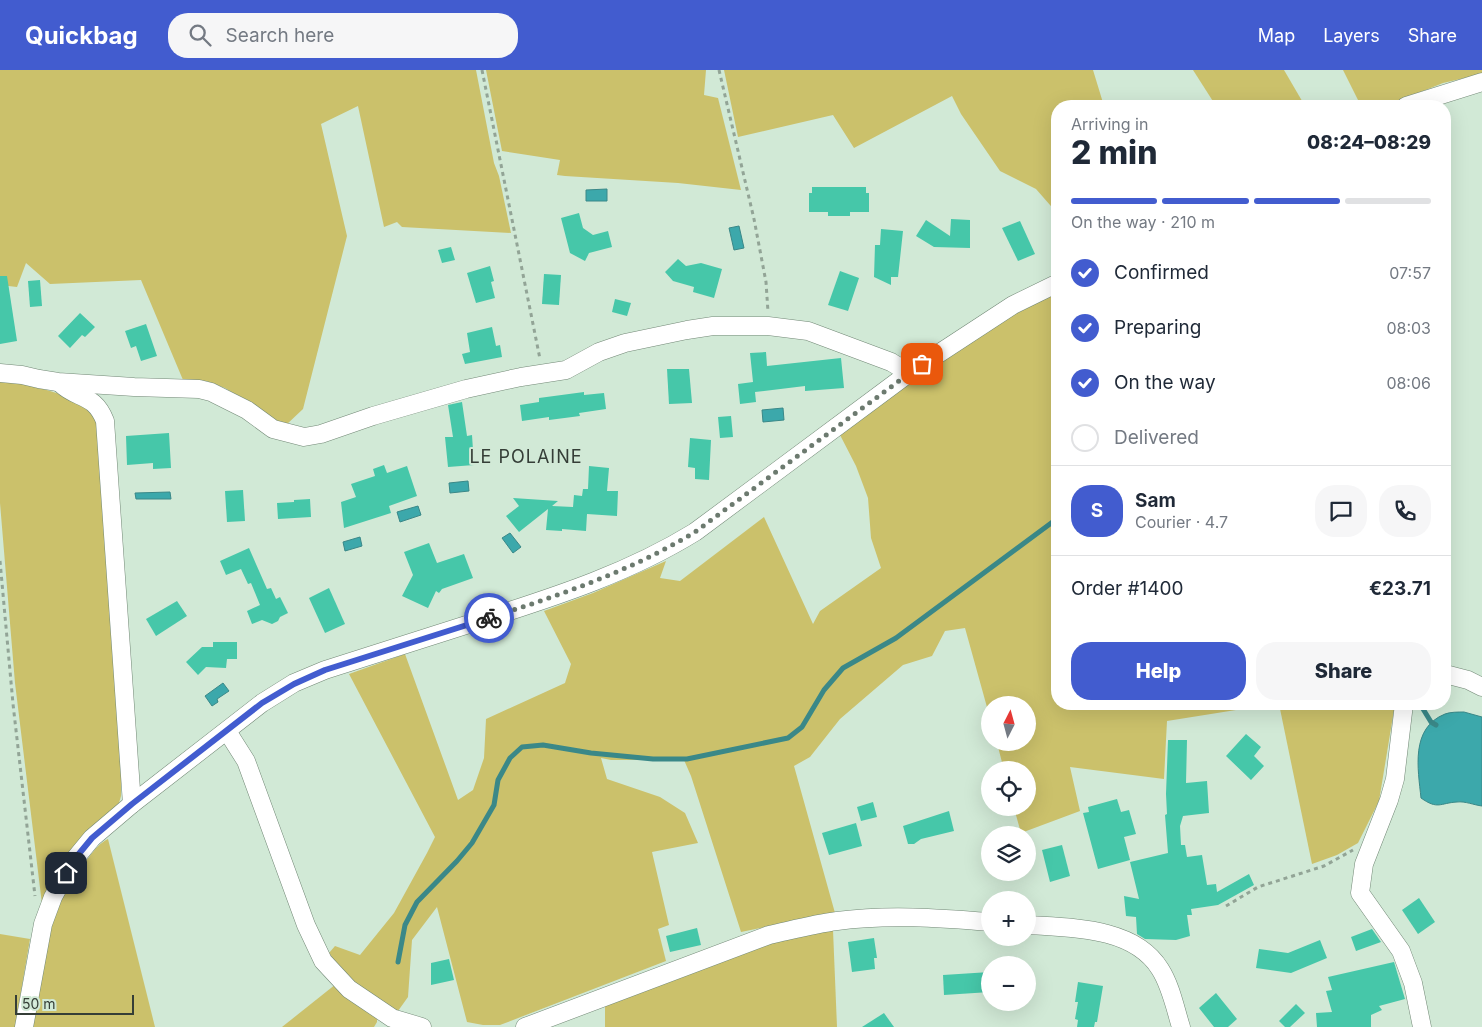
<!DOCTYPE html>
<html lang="en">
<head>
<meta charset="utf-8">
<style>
  :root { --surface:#fff; --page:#f6f6f7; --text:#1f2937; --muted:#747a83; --line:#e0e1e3; --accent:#425ccf }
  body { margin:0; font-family:Inter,sans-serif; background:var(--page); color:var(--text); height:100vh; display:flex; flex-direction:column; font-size:19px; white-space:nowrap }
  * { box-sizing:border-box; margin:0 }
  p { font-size:16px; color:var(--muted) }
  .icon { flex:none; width:28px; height:28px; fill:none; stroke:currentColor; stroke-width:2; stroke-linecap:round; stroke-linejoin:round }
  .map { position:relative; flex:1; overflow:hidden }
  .side { position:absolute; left:1051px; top:30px; width:400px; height:610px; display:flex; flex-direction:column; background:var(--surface); border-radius:20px; box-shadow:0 5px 20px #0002 }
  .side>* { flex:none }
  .needle { width:32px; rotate:6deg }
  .fabs { position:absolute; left:981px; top:626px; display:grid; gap:10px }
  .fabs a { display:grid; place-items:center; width:55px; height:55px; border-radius:50%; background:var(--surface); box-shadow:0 5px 20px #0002; font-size:25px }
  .scale { position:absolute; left:15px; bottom:12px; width:119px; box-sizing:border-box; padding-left:5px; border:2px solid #353e37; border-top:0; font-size:14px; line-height:18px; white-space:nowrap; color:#353e37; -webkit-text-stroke:4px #d1e9d6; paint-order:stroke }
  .pin { position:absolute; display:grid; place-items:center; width:42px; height:42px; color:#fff; margin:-21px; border-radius:10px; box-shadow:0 2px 8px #0006 }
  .courier { position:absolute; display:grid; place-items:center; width:50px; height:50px; margin:-25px; border:4px solid #425ccf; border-radius:50%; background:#fff; color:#222; box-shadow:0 1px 6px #0007 }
  .overview em { font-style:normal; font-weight:800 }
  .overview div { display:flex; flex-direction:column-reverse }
  .overview { display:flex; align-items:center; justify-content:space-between; height:85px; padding:0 20px }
  h1 { font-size:32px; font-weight:800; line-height:38px }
  .bar { display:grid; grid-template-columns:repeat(4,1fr); gap:8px 5px; align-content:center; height:60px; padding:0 20px }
  .bar i { height:6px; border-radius:4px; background:var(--line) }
  .bar .active { background:var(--accent) }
  .bar p { grid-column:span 4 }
  .line { display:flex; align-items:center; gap:12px; padding:0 20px; border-top:1px solid var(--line) }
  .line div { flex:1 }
  .round { display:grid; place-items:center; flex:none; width:52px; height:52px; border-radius:20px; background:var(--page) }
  ol { padding:0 20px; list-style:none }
  li { display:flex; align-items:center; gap:15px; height:55px }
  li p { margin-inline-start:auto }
  li .icon { padding:5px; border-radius:50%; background:var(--accent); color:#fff; stroke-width:4 }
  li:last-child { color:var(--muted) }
  li i { width:28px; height:28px; border:2px solid var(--line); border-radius:50% }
  .cta { display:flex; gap:10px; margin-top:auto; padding:10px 20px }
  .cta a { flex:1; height:58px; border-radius:20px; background:var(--accent); color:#fff; font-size:20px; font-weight:800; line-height:58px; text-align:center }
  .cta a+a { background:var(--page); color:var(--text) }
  header { display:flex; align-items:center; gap:30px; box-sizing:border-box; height:70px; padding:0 25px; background:var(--accent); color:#fff }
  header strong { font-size:24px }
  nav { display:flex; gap:28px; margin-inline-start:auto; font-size:18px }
  .search { width:350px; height:45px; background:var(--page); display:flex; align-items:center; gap:12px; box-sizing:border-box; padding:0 18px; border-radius:20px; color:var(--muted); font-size:19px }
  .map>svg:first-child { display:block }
  .green { fill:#cbc16b }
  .water { fill:#3ca8ab; stroke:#3a8888 }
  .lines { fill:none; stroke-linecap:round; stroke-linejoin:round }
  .stream { stroke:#3a8888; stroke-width:5 }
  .building { fill:#46c7a9 }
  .minor-casing { stroke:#728876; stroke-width:19 }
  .path { stroke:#92a496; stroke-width:3; stroke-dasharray:4 4; stroke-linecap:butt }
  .minor { stroke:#fff; stroke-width:18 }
  .done { stroke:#6c7a6f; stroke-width:5; stroke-dasharray:0 9 }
  .route { stroke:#425ccf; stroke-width:6 }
  .labels { text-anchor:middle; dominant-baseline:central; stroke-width:4; stroke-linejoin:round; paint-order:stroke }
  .neighbourhood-label { font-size:18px; letter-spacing:1px; fill:#353e37; stroke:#d1e9d6 }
</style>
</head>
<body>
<header>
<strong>Quickbag</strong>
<div class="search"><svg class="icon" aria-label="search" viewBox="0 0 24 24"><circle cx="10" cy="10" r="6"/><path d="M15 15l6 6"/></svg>Search here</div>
<nav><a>Map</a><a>Layers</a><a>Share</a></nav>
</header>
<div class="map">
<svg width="1482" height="957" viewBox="0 0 1482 957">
  <rect width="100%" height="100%" fill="#d1e9d6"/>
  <g class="green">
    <path d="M0 0H476L494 93 499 106 511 163 402 157 397 152 384 157 358 36 321 54 347 166 303 339 285 356 272 352 263 342 225 318 206 311 183 310 141 210 50 214 26 193 17 217 0 215Z"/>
    <path d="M486 0H706L704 25 718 28 741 120 678 113 565 106 557 105 560 90 502 81Z"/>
    <path d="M724 0H1093L1104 36H1058L1057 143 1036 119 1000 101 961 44 952 26 854 78 833 45 738 67Z"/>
    <path d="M1193 0H1284L1305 36H1216Z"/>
    <path d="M1343 0H1482V4L1443 13 1386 36H1361Z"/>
    <path d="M1057 223 1058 634H1273L1167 651 1164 709 1070 697 1080 741 1021 763 1014 738H1028V700H1004L997 673 1028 672V635H990V648L965 558 945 561 932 586 903 595 840 649 810 687 794 696 835 843 741 862 691 706 684 690H611L601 688 607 709 660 727 685 743 698 773 652 782 669 855 658 859 666 891 500 955H483L467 952 437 837 412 870 408 927 398 941 375 928 347 908 329 883 335 876 360 885 394 843 427 783 435 767 349 604 405 584 458 730 473 720 484 688 486 649 565 613 571 594 544 541 593 523 666 491 660 508 680 511 764 447 813 554 820 541 881 498 871 468 868 428 856 396 839 363 948 284 1015 244Z"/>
    <path d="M0 311C18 311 73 325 87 337 94 342 96 349 99 357L121 699V726L119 733 88 762 42 834 15 613 0 433Z"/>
    <path d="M1279 634H1395L1379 731 1358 773 1337 785 1312 794Z"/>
    <path d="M108 769 155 957H32C40 898 48 833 89 787 95 779 100 773 108 769Z"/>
    <path d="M833 860 837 957H605V932L767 872Z"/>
    <path d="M0 864 30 869 15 957H0Z"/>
    <path d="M336 914 377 946V952L374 957H282Z"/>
  </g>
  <g class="water">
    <path d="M607 119V131H586V120Z"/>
    <path d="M739 156 744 178 734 180 729 158Z"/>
    <path d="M783 338 784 350 763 352 762 340Z"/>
    <path d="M468 411 469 421 450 423 449 413Z"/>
    <path d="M170 422 171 429H136L135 423Z"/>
    <path d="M418 436 421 445 400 452 397 442Z"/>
    <path d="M510 463 521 477 513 483 502 468Z"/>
    <path d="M360 467 362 476 345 481 343 472Z"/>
    <path d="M223 613 229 621 217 629 218 632 212 636 205 626Z"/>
    <path d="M1464 642 1482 647V736C1474 735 1465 731 1457 732 1440 733 1438 740 1421 728 1418 699 1410 658 1445 644 1450 642 1458 642 1464 642Z"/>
  </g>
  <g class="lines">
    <g class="stream">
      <path d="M1420 634 1431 652 1436 655"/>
      <path d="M398 892 405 855 417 832 457 791 472 773 494 735 498 710 510 688 522 677 543 675 591 683 653 689H687L788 668 802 657 824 620 843 598 896 568 1058 448"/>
    </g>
  </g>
  <g class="building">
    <path d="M812 117H866V123H869V142H850V146H828V142H809V123H812Z"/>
    <path d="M579 143 583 158 593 165 608 161 612 177 589 183 585 191 570 183 561 148Z"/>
    <path d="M951 149 970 150V178L934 177 916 166 926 150 950 166Z"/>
    <path d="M1020 151 1035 184 1018 191 1002 158Z"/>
    <path d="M881 159 903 161 898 207H891V215L874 207 875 175H880Z"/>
    <path d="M451 177 455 190 442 193 438 180Z"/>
    <path d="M678 189 686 196 701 193 722 199 714 228 693 222 694 217 673 211 665 202Z"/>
    <path d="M490 196 494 211 491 212 495 228 476 233 467 203Z"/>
    <path d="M840 201 859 208 848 241 828 235Z"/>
    <path d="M544 204 561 205 559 235 542 234Z"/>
    <path d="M0 206H7L17 271 0 274Z"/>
    <path d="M40 210 42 236 30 237 28 211Z"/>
    <path d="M615 229 631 233 627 246 612 242Z"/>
    <path d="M80 243 95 257 85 267 82 265 70 278 58 266Z"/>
    <path d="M146 254 157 286 141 291 136 276 131 278 125 261Z"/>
    <path d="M492 257 496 276 500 275 502 287 465 294 462 284 470 282 467 263Z"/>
    <path d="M766 282 767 296 841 288 844 318 805 321V316L755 322 756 332 740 334 738 314 753 312 750 283Z"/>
    <path d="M667 299H689L692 333 669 334Z"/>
    <path d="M584 322V325L604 323 606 339 579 343 580 346 549 350V347L522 351 520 335 539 332V328Z"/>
    <path d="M462 332 467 366 472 365 474 395 448 397 445 367H453L448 335Z"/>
    <path d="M731 346 733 367 720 368 718 347Z"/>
    <path d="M169 363 171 398 153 399V393L127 395 126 366Z"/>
    <path d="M690 368 711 370 709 410 695 409V398L688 397Z"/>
    <path d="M384 395 387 403 407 396 417 426 389 436 391 443 344 458 341 432 356 427 351 414 375 406 373 399Z"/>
    <path d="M589 396 609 398 607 421H618L617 446 587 444 586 461 562 459V461L546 460 548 439 519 462 506 446 519 436 513 428 558 431 552 436 573 437 574 425 582 426 583 419H588Z"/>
    <path d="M243 420 245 451 227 452 225 421Z"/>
    <path d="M310 429 311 447 278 449 277 433 294 432V430Z"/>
    <path d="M429 473 437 493 464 484 473 508 442 519 439 523 436 521 428 538 402 526 413 505 404 482Z"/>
    <path d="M249 478 267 519 271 518 276 529 280 527 288 543 280 547 278 551 272 554 262 550 252 554 247 541 260 535 251 513 248 514 241 499 226 505 220 491Z"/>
    <path d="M329 518 345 554 325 563 309 528Z"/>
    <path d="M177 531 187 546 156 566 146 549Z"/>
    <path d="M213 572H237V589H227L226 598 206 597 198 605 186 592 202 577H213Z"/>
    <path d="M1246 664 1261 677 1254 686 1264 696 1251 710 1226 686Z"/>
    <path d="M1168 670H1187L1186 713 1207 711 1209 743 1183 746 1180 756 1181 775H1185L1187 787 1202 785 1207 815 1216 814 1217 822 1249 804 1254 815 1218 835 1191 839 1192 845H1187L1190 866 1176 870 1145 869 1137 864 1136 847 1126 846 1124 826 1139 829 1130 792 1168 783 1165 745 1167 744 1166 724Z"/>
    <path d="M1117 729 1121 742 1129 740 1136 764 1124 767 1130 790 1098 799 1083 743 1089 742 1088 737Z"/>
    <path d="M873 732 877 747 861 751 857 737Z"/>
    <path d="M949 741 954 761 921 769 914 774H908L903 756Z"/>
    <path d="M856 753 862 776 829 785 822 763Z"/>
    <path d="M1062 775 1070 806 1050 812 1042 780Z"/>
    <path d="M1419 828 1435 852 1418 864 1402 840Z"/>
    <path d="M697 858 701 875 670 882 666 866Z"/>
    <path d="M1372 859 1381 872 1356 881 1351 867Z"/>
    <path d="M874 868 877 888H874L875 899 852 902 848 872Z"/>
    <path d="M1320 870 1327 888 1291 903 1256 898 1259 879 1288 883Z"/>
    <path d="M449 889 454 910 431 915V893Z"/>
    <path d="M1394 892 1405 929 1379 936 1382 940 1371 945V957H1317L1316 943 1332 942 1326 921 1332 920 1328 907Z"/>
    <path d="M990 902V922L944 925 943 905Z"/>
    <path d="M1078 912 1103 916 1097 952H1095L1094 957H1077L1078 950 1075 949 1078 932H1075Z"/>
    <path d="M1216 923 1237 949 1228 957H1214L1199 938Z"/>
    <path d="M1296 934 1305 943 1290 957H1285L1279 951Z"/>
    <path d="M884 943 894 957H862Z"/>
  </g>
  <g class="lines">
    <g class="minor-casing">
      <g id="minor">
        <path d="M1406 36 1482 12"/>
        <path d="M0 303 22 305 39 309 58 312 134 317 199 319 211 322 247 340 273 359 304 367 321 364 373 346 466 319 521 307 566 300 599 282 625 273 687 260 713 256H768L808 261 891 292 909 303"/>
        <path d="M61 314C78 330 94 323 105 351L132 734"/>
        <path d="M1445 604 1468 610 1482 617"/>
        <path d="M1404 634 1395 709 1389 730 1364 794 1360 823 1401 881 1413 913 1422 957"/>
        <path d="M227 661 246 691 306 855 323 891 349 919 392 948 422 957"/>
        <path d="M1028 855C1072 858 1134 857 1160 899 1171 916 1175 938 1181 957"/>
        <path d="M24 957 43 854 53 827 73 791 92 768 132 734 262 633 294 613 325 600C379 583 434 565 488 548 560 525 630 502 695 462L909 303 1013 235 1058 213"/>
        <path d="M525 957 769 865C792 860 814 854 837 851 888 844 939 848 990 852"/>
      </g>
    </g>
    <g class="path">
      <path d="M482 0 540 289"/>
      <path d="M719 0 754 149 766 212 768 242"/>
      <path d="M0 491 13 634 35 826"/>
      <path d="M1226 836 1258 817 1324 796 1353 780"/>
    </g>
    <use href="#minor" class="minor"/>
  </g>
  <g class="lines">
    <path class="done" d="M489 548C560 525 631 501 695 462L922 294"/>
    <path class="route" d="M66 803 73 791 92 768 132 734 262 633 294 614 325 600 489 548"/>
  </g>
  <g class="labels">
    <g class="neighbourhood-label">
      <text x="526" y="386">LE POLAINE</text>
    </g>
  </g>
</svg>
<div class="fabs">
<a><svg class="needle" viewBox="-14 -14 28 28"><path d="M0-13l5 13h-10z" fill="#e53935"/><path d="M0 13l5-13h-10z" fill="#747a83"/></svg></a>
<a><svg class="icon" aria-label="locate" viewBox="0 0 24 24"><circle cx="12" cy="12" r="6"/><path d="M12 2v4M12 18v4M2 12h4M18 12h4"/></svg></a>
<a><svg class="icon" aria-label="layers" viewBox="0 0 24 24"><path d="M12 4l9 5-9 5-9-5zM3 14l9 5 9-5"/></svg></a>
<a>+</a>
<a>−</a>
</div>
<div class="scale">50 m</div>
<div class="pin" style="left:922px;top:294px;background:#ea580c"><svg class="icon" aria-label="bag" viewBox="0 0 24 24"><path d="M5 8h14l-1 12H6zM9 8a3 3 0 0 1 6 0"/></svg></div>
<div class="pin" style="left:66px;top:803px;background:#1f2937"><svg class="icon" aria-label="home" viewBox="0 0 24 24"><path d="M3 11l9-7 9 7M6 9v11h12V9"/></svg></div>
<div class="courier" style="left:489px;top:548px"><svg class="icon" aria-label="bike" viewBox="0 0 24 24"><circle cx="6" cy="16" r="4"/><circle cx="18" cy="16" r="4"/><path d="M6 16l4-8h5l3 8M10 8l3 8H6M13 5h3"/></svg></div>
<section class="side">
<div class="overview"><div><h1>2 min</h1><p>Arriving in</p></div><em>08:24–08:29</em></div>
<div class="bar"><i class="active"></i><i class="active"></i><i class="active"></i><i></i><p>On the way · 210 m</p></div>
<ol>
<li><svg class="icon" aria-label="check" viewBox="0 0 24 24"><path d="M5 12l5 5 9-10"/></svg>Confirmed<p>07:57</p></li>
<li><svg class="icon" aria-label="check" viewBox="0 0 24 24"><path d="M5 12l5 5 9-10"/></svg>Preparing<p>08:03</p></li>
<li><svg class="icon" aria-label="check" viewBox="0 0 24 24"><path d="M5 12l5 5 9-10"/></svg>On the way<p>08:06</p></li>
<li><i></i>Delivered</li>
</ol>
<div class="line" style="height:90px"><b class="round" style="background:var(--accent);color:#fff">S</b><div><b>Sam</b><p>Courier · 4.7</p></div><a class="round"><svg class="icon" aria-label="chat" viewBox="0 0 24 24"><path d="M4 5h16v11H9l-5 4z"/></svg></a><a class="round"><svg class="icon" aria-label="phone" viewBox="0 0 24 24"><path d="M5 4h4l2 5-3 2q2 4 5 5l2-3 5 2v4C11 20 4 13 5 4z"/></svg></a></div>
<div class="line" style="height:65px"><div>Order #1400</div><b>€23.71</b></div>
<div class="cta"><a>Help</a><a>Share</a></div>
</section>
</div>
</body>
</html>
